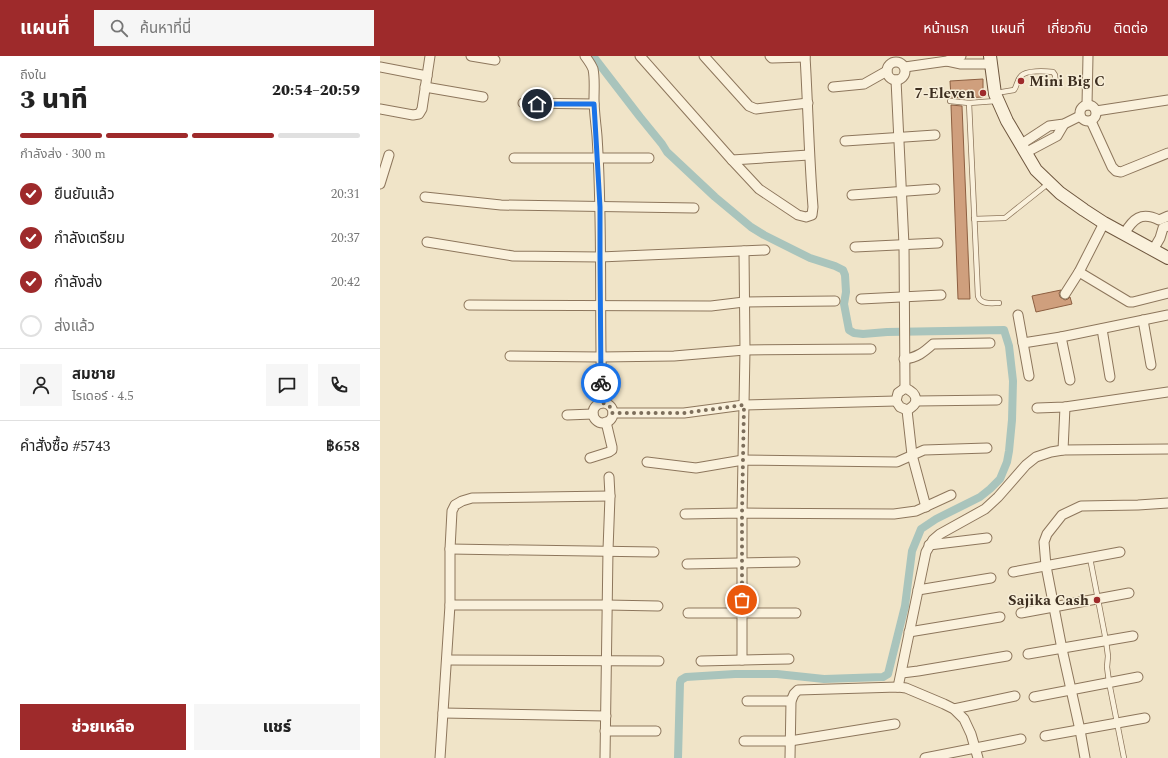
<!DOCTYPE html>
<html lang="th">
<head>
<meta charset="utf-8">
<style>
  :root { --surface:#fff; --page:#f6f6f6; --text:#222; --muted:#767676; --line:#e0e0e0; --accent:#9e2a2b }
  body { margin:0; font-family:Spectral,"Noto Sans Thai",serif; background:var(--page); color:var(--text); height:100vh; display:flex; flex-direction:column; font-size:15px; white-space:nowrap }
  * { box-sizing:border-box; margin:0 }
  p { font-size:13px; color:var(--muted) }
  .icon { flex:none; width:22px; height:22px; fill:none; stroke:currentColor; stroke-width:2; stroke-linecap:round; stroke-linejoin:round }
  .map { position:relative; flex:1; overflow:hidden }
  .drawer { display:flex; flex-direction:column; background:var(--surface); width:380px }
  .drawer>* { flex:none }
  .pin { position:absolute; display:grid; place-items:center; width:34px; height:34px; color:#fff; margin:-17px; border:2px solid #fff; border-radius:50%; box-shadow:0 1px 4px #0007 }
  .courier { position:absolute; display:grid; place-items:center; width:40px; height:40px; margin:-20px; border:3px solid #1a73e8; border-radius:50%; background:#fff; color:#222; box-shadow:0 1px 5px #0007 }
  .summary em { font-style:normal; font-weight:800 }
  .summary div { display:flex; flex-direction:column-reverse }
  .summary { display:flex; align-items:center; justify-content:space-between; height:68px; padding:0 20px }
  h1 { font-size:26px; font-weight:800; line-height:30px }
  .bar { display:grid; grid-template-columns:repeat(4,1fr); gap:6px 4px; align-content:center; height:48px; padding:0 20px }
  .bar i { height:5px; border-radius:3px; background:var(--line) }
  .bar .on { background:var(--accent) }
  .bar p { grid-column:span 4 }
  .line { display:flex; align-items:center; gap:10px; padding:0 20px; border-top:1px solid var(--line) }
  .line div { flex:1 }
  .round { display:grid; place-items:center; flex:none; width:42px; height:42px; border-radius:0px; background:var(--page) }
  ol { padding:0 20px; list-style:none }
  li { display:flex; align-items:center; gap:12px; height:44px }
  li p { margin-inline-start:auto }
  li .icon { padding:4px; border-radius:50%; background:var(--accent); color:#fff; stroke-width:4 }
  li:last-child { color:var(--muted) }
  li i { width:22px; height:22px; border:2px solid var(--line); border-radius:50% }
  .button { display:flex; gap:8px; margin-top:auto; padding:8px 20px }
  .button a { flex:1; height:46px; border-radius:0px; background:var(--accent); color:#fff; font-size:16px; font-weight:800; line-height:46px; text-align:center }
  .button a+a { background:var(--page); color:var(--text) }
  header { display:flex; align-items:center; gap:24px; box-sizing:border-box; height:56px; padding:0 20px; background:var(--accent); color:#fff }
  header strong { font-size:19px }
  nav { display:flex; gap:22px; margin-inline-start:auto; font-size:14px }
  .search { width:280px; height:36px; background:var(--page); display:flex; align-items:center; gap:10px; box-sizing:border-box; padding:0 14px; border-radius:0px; color:var(--muted); font-size:15px }
  main { display:flex; flex:1; min-height:0 }
  .map>svg:first-child { display:block }
  .lines { fill:none; stroke-linecap:round; stroke-linejoin:round }
  .canal { stroke:#a9c4bc; stroke-width:8 }
  .building { fill:#cf9f7d; stroke:#8d5f41 }
  .lane-casing { stroke:#8d765c; stroke-width:6 }
  .street-casing { stroke:#8d765c; stroke-width:11 }
  .secondary-casing { stroke:#6f573f; stroke-width:14 }
  .lane { stroke:#faf1dc; stroke-width:4.5 }
  .street { stroke:#faf1dc; stroke-width:9 }
  .secondary { stroke:#faf1dc; stroke-width:12 }
  .done { stroke:#7c6e5b; stroke-width:4; stroke-dasharray:0 7.2 }
  .route { stroke:#1a73e8; stroke-width:5 }
  .poi-dot { fill:#9e2a2b; stroke:#f7eed8; stroke-width:1.5 }
  .labels { text-anchor:middle; dominant-baseline:central; stroke-width:3; stroke-linejoin:round; paint-order:stroke }
  .poi-label { font-size:15px; font-weight:bold; fill:#3d2e20; stroke:#f7eed8; text-anchor:end }
</style>
</head>
<body>
<header>
<strong>แผนที่</strong>
<div class="search"><svg class="icon" aria-label="search" viewBox="0 0 24 24"><circle cx="10" cy="10" r="6"/><path d="M15 15l6 6"/></svg>ค้นหาที่นี่</div>
<nav><a>หน้าแรก</a><a>แผนที่</a><a>เกี่ยวกับ</a><a>ติดต่อ</a></nav>
</header>
<main>
<section class="drawer">
<div class="summary"><div><h1>3 นาที</h1><p>ถึงใน</p></div><em>20:54–20:59</em></div>
<div class="bar"><i class="on"></i><i class="on"></i><i class="on"></i><i></i><p>กำลังส่ง · 300 m</p></div>
<ol>
<li><svg class="icon" aria-label="check" viewBox="0 0 24 24"><path d="M5 12l5 5 9-10"/></svg>ยืนยันแล้ว<p>20:31</p></li>
<li><svg class="icon" aria-label="check" viewBox="0 0 24 24"><path d="M5 12l5 5 9-10"/></svg>กำลังเตรียม<p>20:37</p></li>
<li><svg class="icon" aria-label="check" viewBox="0 0 24 24"><path d="M5 12l5 5 9-10"/></svg>กำลังส่ง<p>20:42</p></li>
<li><i></i>ส่งแล้ว</li>
</ol>
<div class="line" style="height:72px"><a class="round"><svg class="icon" aria-label="person" viewBox="0 0 24 24"><circle cx="12" cy="8" r="4"/><path d="M4 21q1-7 8-7t8 7"/></svg></a><div><b>สมชาย</b><p>ไรเดอร์ · 4.5</p></div><a class="round"><svg class="icon" aria-label="chat" viewBox="0 0 24 24"><path d="M4 5h16v11H9l-5 4z"/></svg></a><a class="round"><svg class="icon" aria-label="phone" viewBox="0 0 24 24"><path d="M5 4h4l2 5-3 2q2 4 5 5l2-3 5 2v4C11 20 4 13 5 4z"/></svg></a></div>
<div class="line" style="height:52px"><div>คำสั่งซื้อ #5743</div><b>฿658</b></div>
<div class="button"><a>ช่วยเหลือ</a><a>แชร์</a></div>
</section>
<div class="map">
<svg width="788" height="702" viewBox="0 0 788 702">
  <rect width="100%" height="100%" fill="#f0e4c8"/>
  <g class="lines">
    <path class="canal" d="M213 0 260 61 282 88 287 96 335 141 371 171 384 179 430 202 455 210 463 214 465 219 466 236 464 248 469 274 474 277 483 278 507 276 624 274 629 290 633 325 632 364 629 395 627 406 620 423 610 433 600 441 556 463 541 473 532 495 525 550 508 618 503 621 444 623 397 618H355L306 621 301 624 300 627 298 702"/>
  </g>
  <g class="building">
    <path d="M603 23V41L582 42 571 41 570 25Z"/>
    <path d="M571 49 582 50 590 243H578Z"/>
    <path d="M681 234 679 237 680 241 685 244 688 243 690 241 692 248 656 256 652 240Z"/>
  </g>
  <g class="lines">
    <g class="lane-casing">
      <g id="lane">
        <path d="M616 37 634 34C637 30 637 24 641 20 646 14 665 15 673 16L675 19 676 28"/>
        <path d="M570 45 589 47"/>
        <path d="M616 45 589 47 598 240C601 249 611 247 619 247"/>
        <path d="M594 163 625 162 669 127"/>
        <path d="M710 502 726 585 728 600 727 611 729 626 744 702"/>
      </g>
    </g>
    <g class="street-casing">
      <g id="street">
        <path d="M91 0 115 4"/>
        <path d="M205 0C208 4 211 8 213 13 215 22 214 34 214 43 214 55 216 68 217 80 223 169 219 258 222 347"/>
        <path d="M260 0 352 104 379 133 418 159 426 161 432 159 433 151C429 101 428 50 425 0"/>
        <path d="M324 0 369 50 376 53 428 47"/>
        <path d="M390 0 392 2 425 1"/>
        <path d="M567 5 581 8H610"/>
        <circle cx="516" cy="15" r="9"/>
        <path d="M0 11 47 20"/>
        <path d="M525 11 567 5 581 0"/>
        <path d="M516 24 524 189 525 332"/>
        <path d="M45 31 103 41"/>
        <path d="M453 31 484 28 507 15"/>
        <path d="M143 47 214 48"/>
        <circle cx="708" cy="57" r="8"/>
        <path d="M707 49 708 0"/>
        <path d="M0 53 33 59 39 58 42 53 50 0"/>
        <path d="M716 55 788 44"/>
        <path d="M711 65 732 111 736 115 741 116 788 97"/>
        <path d="M465 85 555 79"/>
        <path d="M640 89 669 70 684 68 700 60"/>
        <path d="M645 97 677 80 684 68"/>
        <path d="M134 102H269"/>
        <path d="M352 104 429 99"/>
        <path d="M0 128 9 99"/>
        <path d="M472 139 555 133"/>
        <path d="M45 141 121 149 314 152"/>
        <path d="M744 178C753 163 761 155 779 164L788 160"/>
        <path d="M47 186 133 200 220 201 385 194"/>
        <path d="M475 191 558 187"/>
        <path d="M773 194 780 182 783 172 788 170"/>
        <path d="M699 216 749 246H753L788 237"/>
        <path d="M685 238 699 216 724 167"/>
        <path d="M481 243 561 239"/>
        <path d="M89 249 331 250 364 246 455 245"/>
        <path d="M638 259 649 320"/>
        <path d="M763 264 771 309"/>
        <path d="M722 273 730 321"/>
        <path d="M681 281 690 324"/>
        <path d="M643 287 681 281 788 259"/>
        <path d="M130 300 220 301 294 300 365 294 491 293"/>
        <path d="M524 303C537 302 544 296 553 288L610 287"/>
        <path d="M525 332C537 337 541 347 527 354L520 351 516 345 518 337Z"/>
        <path d="M536 345 617 344"/>
        <circle cx="223" cy="357" r="10"/>
        <path d="M657 352 685 351 788 336"/>
        <path d="M527 354 532 399 546 451"/>
        <path d="M233 357H304L364 349 516 345"/>
        <path d="M187 359 213 358"/>
        <path d="M683 394 685 351"/>
        <path d="M210 402 229 396 232 394V391L226 366"/>
        <path d="M267 406 316 412 363 404 517 406 544 394 607 392"/>
        <path d="M305 458 362 457 514 458 536 455 571 439"/>
        <path d="M549 489 607 482"/>
        <path d="M70 493 274 496"/>
        <path d="M307 508 415 506"/>
        <path d="M633 516 740 496"/>
        <path d="M538 534 611 522"/>
        <path d="M70 549H227L278 550"/>
        <path d="M308 557H416"/>
        <path d="M641 557 749 537"/>
        <path d="M529 576 620 561"/>
        <path d="M648 598 753 580"/>
        <path d="M67 604 279 605"/>
        <path d="M362 604V457L365 294 364 195"/>
        <path d="M321 605 409 603"/>
        <path d="M522 617 538 615 627 600"/>
        <path d="M518 631 546 496 553 484 560 478 605 453 618 441 646 409 656 401 671 396 683 394 788 393"/>
        <path d="M654 641 758 621"/>
        <path d="M367 645H411"/>
        <path d="M574 653 635 640"/>
        <path d="M63 657 226 660"/>
        <path d="M225 675H276"/>
        <path d="M665 680 765 662"/>
        <path d="M364 685H410L515 668"/>
        <path d="M60 702 70 549V493L72 455 75 449 82 445 92 442 230 440"/>
        <path d="M225 702 228 494 230 440 229 421"/>
        <path d="M410 702 411 645 414 638 418 634 518 631 526 632 564 648 574 653 584 663 591 678 598 702"/>
        <path d="M545 702 641 683"/>
        <path d="M705 702 700 674 682 593 666 510 664 486 667 478 682 459 701 450 758 449 788 447"/>
      </g>
    </g>
    <g class="secondary-casing">
      <path id="secondary" d="M610 0 615 38 627 65 656 114 680 137 704 154 724 167 788 202"/>
    </g>
    <use href="#lane" class="lane"/>
    <use href="#street" class="street"/>
    <use href="#secondary" class="secondary"/>
  </g>
  <g class="lines">
    <path class="done" d="M221 327 222 347C228 348 232 351 232 357H304L364 349 362 457V544"/>
    <path class="route" d="M157 48H214L220 151V201L221 327"/>
  </g>
  <g class="poi-dot">
    <circle cx="641" cy="25" r="4"/>
    <circle cx="603" cy="37" r="4"/>
    <circle cx="717" cy="544" r="4"/>
  </g>
  <g class="labels">
    <g class="poi-label">
      <text x="649" y="25" text-anchor="start">Mini Big C</text>
      <text x="595" y="37">7-Eleven</text>
      <text x="709" y="544">Sajika Cash</text>
    </g>
  </g>
</svg>
<div class="pin" style="left:362px;top:544px;background:#ea580c"><svg class="icon" aria-label="bag" viewBox="0 0 24 24"><path d="M5 8h14l-1 12H6zM9 8a3 3 0 0 1 6 0"/></svg></div>
<div class="pin" style="left:157px;top:48px;background:#1f2937"><svg class="icon" aria-label="home" viewBox="0 0 24 24"><path d="M3 11l9-7 9 7M6 9v11h12V9"/></svg></div>
<div class="courier" style="left:221px;top:327px"><svg class="icon" aria-label="bike" viewBox="0 0 24 24"><circle cx="6" cy="16" r="4"/><circle cx="18" cy="16" r="4"/><path d="M6 16l4-8h5l3 8M10 8l3 8H6M13 5h3"/></svg></div>
</div>
</main>
</body>
</html>
